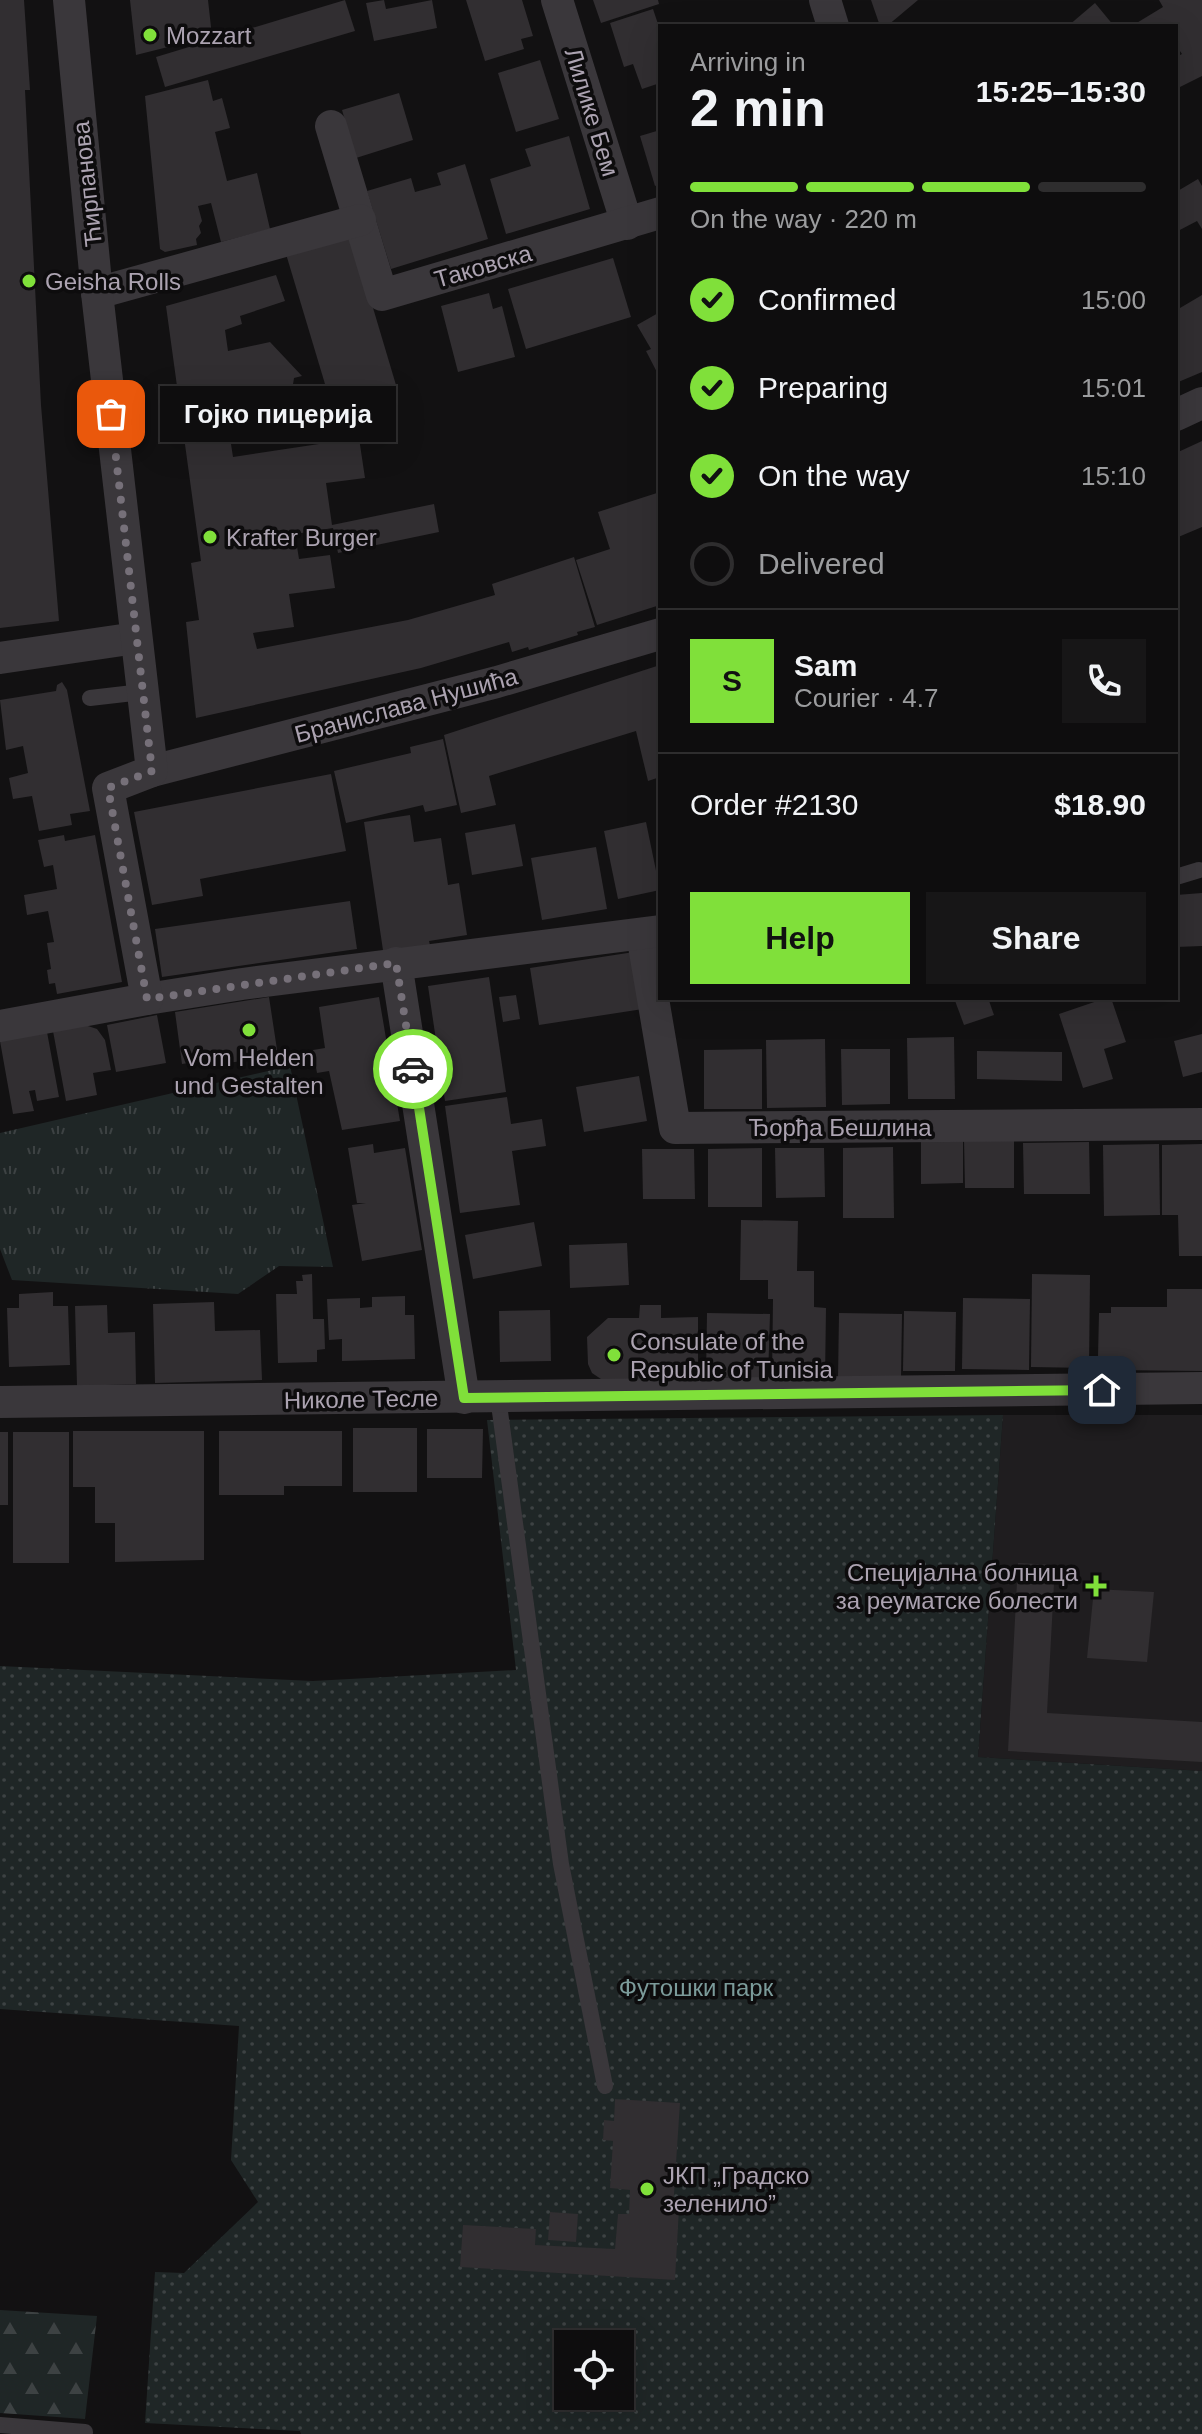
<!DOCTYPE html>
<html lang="en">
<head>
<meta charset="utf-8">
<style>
  :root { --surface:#0e0d0e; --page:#171617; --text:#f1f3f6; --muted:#9b9c9e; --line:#2e2d2e; --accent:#80e03a }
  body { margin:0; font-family:Arial,sans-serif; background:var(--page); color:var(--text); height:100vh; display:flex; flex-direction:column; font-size:30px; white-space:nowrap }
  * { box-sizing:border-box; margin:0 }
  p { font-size:26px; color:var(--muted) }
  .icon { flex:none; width:44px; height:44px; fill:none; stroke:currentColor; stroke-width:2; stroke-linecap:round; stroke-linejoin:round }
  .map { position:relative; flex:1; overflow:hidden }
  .panel { position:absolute; left:658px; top:24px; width:520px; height:976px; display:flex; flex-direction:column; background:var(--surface); border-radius:0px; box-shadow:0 8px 32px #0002,0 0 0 2px var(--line) }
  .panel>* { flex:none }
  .tools { position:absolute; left:554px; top:2330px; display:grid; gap:16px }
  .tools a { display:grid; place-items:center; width:80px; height:80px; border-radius:0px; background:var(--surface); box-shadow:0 8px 32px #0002,0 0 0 2px var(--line); font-size:40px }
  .pin { position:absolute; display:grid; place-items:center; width:68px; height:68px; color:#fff; margin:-34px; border-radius:16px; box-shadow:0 4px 12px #0006 }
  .courier { position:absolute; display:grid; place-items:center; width:80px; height:80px; margin:-40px; border:6px solid #80e03a; border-radius:50%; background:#fff; color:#222; box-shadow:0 2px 10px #0007 }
  .bubble { position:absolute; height:56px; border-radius:0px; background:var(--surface); box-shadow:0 8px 32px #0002,0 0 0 2px var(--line); font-size:26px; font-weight:800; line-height:56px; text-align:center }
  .overview em { font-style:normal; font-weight:800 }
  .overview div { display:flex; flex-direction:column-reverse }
  .overview { display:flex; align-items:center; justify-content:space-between; height:136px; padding:0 32px }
  h1 { font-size:52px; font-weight:800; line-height:60px }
  .bar { display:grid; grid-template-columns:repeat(4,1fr); gap:12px 8px; align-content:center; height:96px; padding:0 32px }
  .bar i { height:10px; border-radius:6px; background:var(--line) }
  .bar .active { background:var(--accent) }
  .bar p { grid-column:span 4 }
  .line { display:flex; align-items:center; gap:20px; padding:0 32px; border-top:2px solid var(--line) }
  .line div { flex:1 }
  .round { display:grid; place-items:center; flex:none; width:84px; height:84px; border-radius:0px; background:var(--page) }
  ol { padding:0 32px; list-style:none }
  li { display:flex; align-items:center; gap:24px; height:88px }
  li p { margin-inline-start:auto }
  li .icon { padding:8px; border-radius:50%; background:var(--accent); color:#111; stroke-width:4 }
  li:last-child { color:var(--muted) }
  li i { width:44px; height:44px; border:4px solid var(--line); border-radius:50% }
  .button { display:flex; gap:16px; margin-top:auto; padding:16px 32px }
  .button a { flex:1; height:92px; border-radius:0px; background:var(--accent); color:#111; font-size:32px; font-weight:800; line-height:92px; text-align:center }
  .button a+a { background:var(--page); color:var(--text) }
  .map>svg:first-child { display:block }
  .built { fill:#1f1d1f }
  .grass { fill:url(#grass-tufts) }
  .forest { fill:url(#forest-firs) }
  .park { fill:url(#park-dots); fill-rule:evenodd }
  .building { fill:#312e31 }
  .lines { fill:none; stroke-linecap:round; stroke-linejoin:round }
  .service { stroke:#3a373b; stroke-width:16 }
  .minor { stroke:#3a373b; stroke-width:32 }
  .done { stroke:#767079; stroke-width:8; stroke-dasharray:0 14.4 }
  .route { stroke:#80e03a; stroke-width:10 }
  .poi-dot { fill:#80e03a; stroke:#0d0c0d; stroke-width:3 }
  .labels { text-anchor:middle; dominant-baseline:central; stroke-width:7; stroke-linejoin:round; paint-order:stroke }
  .poi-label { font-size:24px; fill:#aca3b1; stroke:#0d0c0d; text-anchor:start }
  .street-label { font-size:24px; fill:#aca3b1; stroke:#0d0c0d }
  .park-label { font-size:24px; fill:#7b9b9a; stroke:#0d0c0d }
</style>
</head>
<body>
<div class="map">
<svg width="1202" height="2434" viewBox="0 0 1202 2434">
  <defs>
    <pattern id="grass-tufts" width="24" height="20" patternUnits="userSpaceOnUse" patternTransform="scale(2)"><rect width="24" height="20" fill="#1f2626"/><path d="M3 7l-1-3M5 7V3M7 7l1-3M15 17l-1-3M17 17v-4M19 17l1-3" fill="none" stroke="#3d4243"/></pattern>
    <pattern id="forest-firs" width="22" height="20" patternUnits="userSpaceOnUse" patternTransform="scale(2)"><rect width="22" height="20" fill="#1f2626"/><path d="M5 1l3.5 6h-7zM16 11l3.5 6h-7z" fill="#3d4243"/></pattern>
    <pattern id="park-dots" width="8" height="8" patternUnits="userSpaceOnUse" patternTransform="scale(2)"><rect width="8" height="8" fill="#1f2626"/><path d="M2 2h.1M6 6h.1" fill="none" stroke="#3d4243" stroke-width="1.8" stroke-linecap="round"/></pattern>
  </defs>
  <rect width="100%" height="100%" fill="#121112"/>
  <path class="built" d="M1003 1415H1202V1771L978 1757Z"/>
  <path class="grass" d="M290 1066 333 1267 279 1266 238 1294 12 1280 0 1249V1133Z"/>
  <path class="forest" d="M0 2310 97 2316 85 2419 0 2413Z"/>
  <path class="park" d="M1003 1415 978 1757 1202 1771V2434H301L300 2431 145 2423 155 2272 184 2273 258 2202 231 2160 239 2026 0 2009V1666L313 1681 516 1670 487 1420ZM568 2344H620V2396H568Z"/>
  <g class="building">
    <path d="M0 0H24L30 90H25L41 405 59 621 0 628Z"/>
    <path d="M130 0H208L212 36 136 55Z"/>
    <path d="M345 0 355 31 165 87 156 57Z"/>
    <path d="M384 0 386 9 432 0 437 28 374 41 366 3Z"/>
    <path d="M466 0H522L533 36 521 39 524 49 485 61Z"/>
    <path d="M593 0H658L659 4 601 23Z"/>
    <path d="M871 0H918L887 26H880Z"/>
    <path d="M1159 0H1202V76L1176 89V57L1182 54 1176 45V26H1137L1135 24 1163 7Z"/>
    <path d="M1095 3 1114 26H1068Z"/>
    <path d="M653 9 660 30V83L642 89 633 64 624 67 610 23Z"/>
    <path d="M540 60 559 119 516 132 498 73Z"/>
    <path d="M208 80 213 101 222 98 230 128 215 132 227 181 257 173 270 229 221 242 211 203 198 206 202 221 199 226 201 233 196 239 197 245 165 252 160 249 145 96Z"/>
    <path d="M399 93 413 140 356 158 342 110Z"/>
    <path d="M660 130V184L655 186 640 136Z"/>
    <path d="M569 136 590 209 506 234 490 179 531 166 525 149Z"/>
    <path d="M465 164 488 239 391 269 367 191 411 178 415 192 441 185 437 173Z"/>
    <path d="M1198 179 1202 186V229L1197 221 1176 232V192Z"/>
    <path d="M351 234 396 385 331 404 286 254Z"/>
    <path d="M613 258 631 317 526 349 508 289Z"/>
    <path d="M276 275 285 301 240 316 242 324 225 330 228 351 270 342 302 376 294 378 290 403 227 418 233 457 359 438 365 478 326 483 332 525 434 504 439 532 338 553 333 528 295 534 299 559 330 555 335 588 289 594 294 627 253 633 257 649 408 620 495 595 492 584 574 557 595 627 577 632 578 635 529 650 528 647 512 652 509 642 421 668 196 718 186 622 199 620 191 563 201 561 166 306Z"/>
    <path d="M489 293 493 309 502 306 515 357 458 372 441 306Z"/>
    <path d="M1202 295V372L1176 383V301L1180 308Z"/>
    <path d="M660 312V378L646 351 651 349 637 325Z"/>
    <path d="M1202 441V527L1176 538V453Z"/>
    <path d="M660 492V605L597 625 576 560 610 549 598 512Z"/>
    <path d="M660 665V777L648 781 636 731 489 776 496 805 461 813 444 735Z"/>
    <path d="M62 682 67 690 90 811 70 814 72 825 39 831 32 796 13 799 9 778 28 773 23 746 6 750 0 700 56 691 57 685Z"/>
    <path d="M443 739 457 805 425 812 423 805 346 823 334 771 411 753 410 747Z"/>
    <path d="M331 774 346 851 200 879 203 896 152 905 134 812Z"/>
    <path d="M410 815 414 842 441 838 448 885 459 883 467 935 429 941 431 950 384 957 364 822Z"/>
    <path d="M646 822 660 890 618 899 604 831Z"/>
    <path d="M515 824 523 866 472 875 465 833Z"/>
    <path d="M64 835 65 841 95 835 122 982 57 994 55 983 49 984 47 970 51 969 47 943 54 942 48 911 27 915 24 895 57 889 53 865 44 867 38 840Z"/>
    <path d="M596 847 607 909 542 920 531 858Z"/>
    <path d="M1202 893V946L1176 947V895Z"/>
    <path d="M350 901 357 949 162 977 155 929Z"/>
    <path d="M634 952 643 1009 539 1025 530 968Z"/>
    <path d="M489 977 506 1092 445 1101 428 986Z"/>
    <path d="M516 995 520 1019 503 1022 499 997Z"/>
    <path d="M269 997 278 1056 228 1063V1057L182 1064 175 1012Z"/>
    <path d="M379 997 400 1121 342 1130 329 1071 317 1073 313 1050 325 1048 319 1007Z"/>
    <path d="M954 998H988L994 1015 964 1025Z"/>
    <path d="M1106 998H1111L1126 1042 1104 1049 1113 1079 1083 1088 1059 1014Z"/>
    <path d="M157 1015 166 1063 116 1072 107 1025Z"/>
    <path d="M85 1025 97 1029 105 1040 111 1070 93 1073 97 1095 66 1101 53 1031Z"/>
    <path d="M47 1032 59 1097 37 1101 35 1090 29 1091 34 1111 13 1114 0 1041Z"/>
    <path d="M1202 1034V1072L1183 1077 1174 1041Z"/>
    <path d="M954 1037 955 1099H908L907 1038Z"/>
    <path d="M825 1039 826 1107 767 1108 766 1040Z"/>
    <path d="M762 1049V1109H704V1050Z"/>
    <path d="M841 1049H890V1104L842 1105Z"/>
    <path d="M977 1051 1062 1052V1081L977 1079Z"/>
    <path d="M639 1076 647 1121 584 1132 576 1087Z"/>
    <path d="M507 1097 511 1124 542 1119 546 1146 512 1151 520 1205 460 1213 445 1106Z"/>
    <path d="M921 1139H963V1183L921 1184Z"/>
    <path d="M964 1139H1014V1188H965Z"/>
    <path d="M1089 1142 1090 1194H1024L1023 1143Z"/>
    <path d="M373 1144 374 1153 405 1148 422 1250 362 1261 352 1205 366 1203H357L348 1148Z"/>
    <path d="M1159 1144 1160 1215 1104 1216 1103 1145Z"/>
    <path d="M1202 1144V1256H1179L1178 1215H1162V1145Z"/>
    <path d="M893 1147 894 1218H843V1148Z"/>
    <path d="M762 1148V1207H708V1149Z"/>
    <path d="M775 1148H824L825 1197 776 1198Z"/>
    <path d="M642 1149H694L695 1199H643Z"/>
    <path d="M741 1220 798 1221 797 1271H814V1307L826 1308 825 1379 772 1378 773 1299H768V1280H740Z"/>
    <path d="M534 1222 542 1266 473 1279 465 1235Z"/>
    <path d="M627 1243 629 1285 570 1288 569 1245Z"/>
    <path d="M312 1274 313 1319H324L325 1349 317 1350V1362L278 1363 276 1294H297L296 1281H303L302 1275Z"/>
    <path d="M1032 1274 1090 1275 1089 1368 1031 1367Z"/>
    <path d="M1167 1289H1202V1371L1110 1370V1357H1098L1099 1313H1111V1307H1167Z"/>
    <path d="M53 1292V1306H68L70 1365 9 1367 7 1308H19V1294Z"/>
    <path d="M405 1296V1315H414L415 1359 342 1361V1339L329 1340 327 1299 360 1298V1308L372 1307V1297Z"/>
    <path d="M963 1298 1030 1299 1029 1370 962 1369Z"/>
    <path d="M214 1302 215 1331 260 1330 262 1380 155 1383 153 1304Z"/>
    <path d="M107 1305 108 1333 135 1332 136 1384 77 1386 75 1306Z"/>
    <path d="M640 1305H661V1318L698 1317V1379H601L592 1373 588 1364 587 1337 608 1318H639Z"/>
    <path d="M550 1310 551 1361 500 1362 499 1311Z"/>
    <path d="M904 1311 956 1312 955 1371H903Z"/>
    <path d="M707 1313 770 1314 768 1378 706 1377Z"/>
    <path d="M839 1313 902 1314 901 1379H838Z"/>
    <rect x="353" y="1428" width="64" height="64"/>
    <path d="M427 1429H483L482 1478H427Z"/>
    <path d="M73 1431H204V1560L115 1562V1523H95V1487H73Z"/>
    <path d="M219 1431H342V1486H284V1495H219Z"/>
    <rect x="0" y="1432" width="8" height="73"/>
    <rect x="13" y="1432" width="56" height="131"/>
    <path d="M1018 1563 1055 1565 1047 1713 1202 1722V1762L1008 1751Z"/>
    <path d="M1094 1589 1154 1592 1147 1662 1087 1658Z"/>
    <path d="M615 2099 680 2103 673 2209H679L675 2280 460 2267 463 2225 536 2229 535 2245 615 2249 618 2214H629L630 2190 610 2188 613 2141 603 2140 604 2120 614 2121Z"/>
    <path d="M550 2212 578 2214 576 2242 548 2240Z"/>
  </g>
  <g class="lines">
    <g class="service">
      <path d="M90 698 142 692"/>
      <path d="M1176 877 1199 870"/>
      <path d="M498 1397 561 1864 605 2086"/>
      <path d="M0 2425 85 2432"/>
    </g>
    <g class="minor">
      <path d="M557 0 627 224"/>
      <path d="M825 0 833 26"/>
      <path d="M331 126 382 295 660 213"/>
      <path d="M97 293 360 220"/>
      <path d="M1176 415 1202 403"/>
      <path d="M0 658 136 638"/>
      <path d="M152 771 497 682 660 634"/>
      <path d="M642 934 675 1128 1202 1124"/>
      <path d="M396 963 464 1398"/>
      <path d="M147 999 242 984 660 931"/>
      <path d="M0 1026 147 999 108 788 152 771 97 293 69 0"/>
      <path d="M0 1402 1202 1388"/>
    </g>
  </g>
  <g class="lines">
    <path class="done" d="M111 414 152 771 108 788 147 999 396 963 413 1069"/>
    <path class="route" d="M413 1069 464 1398 1102 1390"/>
  </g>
  <g class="poi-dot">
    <circle cx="150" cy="35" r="8"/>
    <circle cx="29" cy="281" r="8"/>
    <circle cx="210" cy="537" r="8"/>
    <circle cx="249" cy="1030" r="8"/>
    <circle cx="614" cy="1355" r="8"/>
    <path d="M1092 1574h8v8h8v8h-8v8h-8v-8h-8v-8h8z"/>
    <circle cx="647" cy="2189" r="8"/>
  </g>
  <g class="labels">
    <g class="poi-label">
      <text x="166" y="35">Mozzart</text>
      <text x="45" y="281">Geisha Rolls</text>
      <text x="226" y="537">Krafter Burger</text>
      <text x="249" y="1057" text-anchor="middle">Vom Helden<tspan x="249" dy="28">und Gestalten</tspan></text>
      <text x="630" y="1341">Consulate of the<tspan x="630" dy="28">Republic of Tunisia</tspan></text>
      <text x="1078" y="1572" text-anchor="end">Специјална болница<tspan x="1078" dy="28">за реуматске болести</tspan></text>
      <text x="663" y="2175">ЈКП „Градско<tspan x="663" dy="28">зеленило”</tspan></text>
    </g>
    <g class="street-label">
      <text transform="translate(592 112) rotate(73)">Лилике Бем</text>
      <text transform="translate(87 184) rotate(-96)">Ћирпанова</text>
      <text transform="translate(483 266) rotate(-16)">Таковска</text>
      <text transform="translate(406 705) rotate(-15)">Бранислава Нушића</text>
      <text x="840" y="1127">Ђорђа Бешлина</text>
      <text transform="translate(361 1399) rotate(-1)">Николе Тесле</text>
    </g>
    <g class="park-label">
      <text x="696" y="1987">Футошки парк</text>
    </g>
  </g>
</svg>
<div class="tools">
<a><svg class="icon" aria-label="locate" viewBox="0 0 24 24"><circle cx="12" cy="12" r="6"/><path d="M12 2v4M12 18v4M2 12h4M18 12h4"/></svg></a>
</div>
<div class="pin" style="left:111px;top:414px;background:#ea580c"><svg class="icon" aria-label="bag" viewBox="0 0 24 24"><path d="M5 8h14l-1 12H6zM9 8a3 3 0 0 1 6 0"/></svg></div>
<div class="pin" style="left:1102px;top:1390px;background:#1f2937"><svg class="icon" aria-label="home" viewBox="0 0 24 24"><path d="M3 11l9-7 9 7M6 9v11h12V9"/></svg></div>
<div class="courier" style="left:413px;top:1069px"><svg class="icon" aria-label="car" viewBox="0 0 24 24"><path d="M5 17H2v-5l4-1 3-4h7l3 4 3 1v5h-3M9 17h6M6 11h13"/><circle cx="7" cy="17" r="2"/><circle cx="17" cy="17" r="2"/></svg></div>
<div class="bubble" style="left:160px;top:386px;width:236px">Гојко пицерија</div>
<section class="panel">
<div class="overview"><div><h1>2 min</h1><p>Arriving in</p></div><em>15:25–15:30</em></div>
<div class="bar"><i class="active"></i><i class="active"></i><i class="active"></i><i></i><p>On the way · 220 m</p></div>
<ol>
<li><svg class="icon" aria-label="check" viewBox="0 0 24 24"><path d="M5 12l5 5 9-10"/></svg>Confirmed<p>15:00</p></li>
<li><svg class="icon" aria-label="check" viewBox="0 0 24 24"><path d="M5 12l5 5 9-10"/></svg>Preparing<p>15:01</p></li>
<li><svg class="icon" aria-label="check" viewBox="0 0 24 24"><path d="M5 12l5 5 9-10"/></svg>On the way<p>15:10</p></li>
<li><i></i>Delivered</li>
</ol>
<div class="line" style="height:144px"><b class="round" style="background:var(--accent);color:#111">S</b><div><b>Sam</b><p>Courier · 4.7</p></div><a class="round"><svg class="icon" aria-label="phone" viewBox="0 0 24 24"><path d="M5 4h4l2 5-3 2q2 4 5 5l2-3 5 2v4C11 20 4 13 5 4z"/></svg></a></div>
<div class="line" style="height:104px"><div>Order #2130</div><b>$18.90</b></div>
<div class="button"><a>Help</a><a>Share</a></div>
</section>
</div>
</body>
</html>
